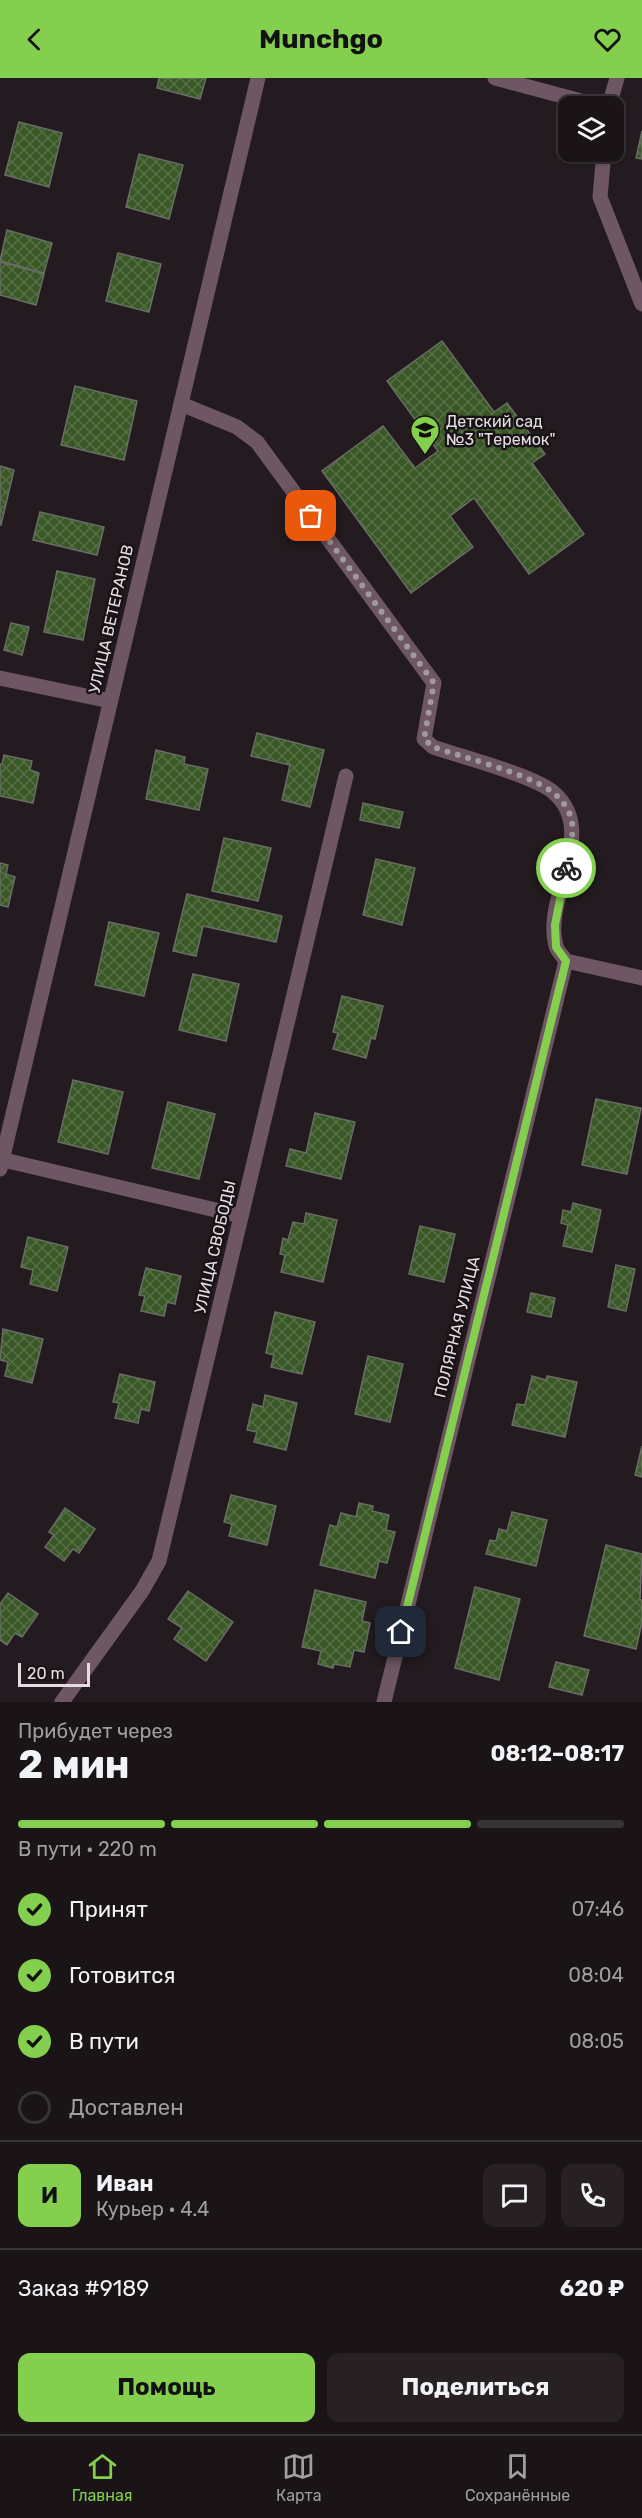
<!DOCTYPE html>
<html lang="ru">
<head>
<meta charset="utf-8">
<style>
  :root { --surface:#1a1417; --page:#272124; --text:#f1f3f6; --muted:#9f9ea1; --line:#383336; --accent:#84cf4d }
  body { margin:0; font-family:Rubik,sans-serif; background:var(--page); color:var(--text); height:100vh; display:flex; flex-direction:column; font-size:22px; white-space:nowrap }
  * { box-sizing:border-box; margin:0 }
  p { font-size:20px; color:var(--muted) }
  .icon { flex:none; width:33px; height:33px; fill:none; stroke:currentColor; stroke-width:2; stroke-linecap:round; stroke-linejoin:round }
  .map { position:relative; height:1624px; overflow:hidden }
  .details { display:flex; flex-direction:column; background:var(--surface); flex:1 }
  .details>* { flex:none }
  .fabs { position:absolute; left:558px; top:18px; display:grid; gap:12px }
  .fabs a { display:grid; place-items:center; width:66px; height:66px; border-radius:12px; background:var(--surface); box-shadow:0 2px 4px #0004,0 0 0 2px var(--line); font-size:30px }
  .scale { position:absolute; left:18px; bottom:15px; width:72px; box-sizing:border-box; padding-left:6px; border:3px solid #e4dee2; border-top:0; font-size:16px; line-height:21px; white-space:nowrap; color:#e4dee2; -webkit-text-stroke:4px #191216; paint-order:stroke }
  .pin { position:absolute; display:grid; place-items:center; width:51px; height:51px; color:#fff; margin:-26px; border-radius:12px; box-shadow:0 3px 9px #0006 }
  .courier { position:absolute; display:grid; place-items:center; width:60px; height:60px; margin:-30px; border:4px solid #84cf4d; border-radius:50%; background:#fff; color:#222; box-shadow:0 2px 8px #0007 }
  .overview em { font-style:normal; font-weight:700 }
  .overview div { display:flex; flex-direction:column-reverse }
  .overview { display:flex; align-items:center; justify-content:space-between; height:102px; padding:0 18px }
  h1 { font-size:39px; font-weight:700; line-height:45px }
  .bar { display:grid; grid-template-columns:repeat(4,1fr); gap:9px 6px; align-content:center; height:72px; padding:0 18px }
  .bar i { height:8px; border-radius:4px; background:var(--line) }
  .bar .selected { background:var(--accent) }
  .bar p { grid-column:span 4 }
  .line { display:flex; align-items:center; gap:15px; padding:0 18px; border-top:2px solid var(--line) }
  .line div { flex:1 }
  .round { display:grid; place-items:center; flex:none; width:63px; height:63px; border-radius:12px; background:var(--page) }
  ol { padding:0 18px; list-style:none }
  li { display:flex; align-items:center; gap:18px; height:66px }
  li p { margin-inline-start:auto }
  li .icon { padding:6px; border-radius:50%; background:var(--accent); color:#111; stroke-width:4 }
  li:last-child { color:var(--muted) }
  li i { width:33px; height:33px; border:3px solid var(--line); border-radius:50% }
  .cta { display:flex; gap:12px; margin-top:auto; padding:12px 18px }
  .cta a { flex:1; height:69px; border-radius:12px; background:var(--accent); color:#111; font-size:24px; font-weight:700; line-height:69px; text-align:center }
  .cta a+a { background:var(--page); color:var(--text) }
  header { display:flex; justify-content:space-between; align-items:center; height:78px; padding:0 18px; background:var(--accent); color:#111; font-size:27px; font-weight:700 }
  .tabs { display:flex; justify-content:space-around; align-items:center; height:84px; border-top:2px solid var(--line); background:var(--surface); font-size:16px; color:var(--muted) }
  .tabs a { display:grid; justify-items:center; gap:3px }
  .tabs .selected { color:var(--accent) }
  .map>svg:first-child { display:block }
  .building { fill:url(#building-cross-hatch); stroke:#686d65; stroke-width:1.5 }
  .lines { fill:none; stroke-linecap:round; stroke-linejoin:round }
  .minor { stroke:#6e5664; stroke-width:15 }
  .done { stroke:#a09a9e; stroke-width:6; stroke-dasharray:0 10.8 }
  .route { stroke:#84cf4d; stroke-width:8 }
  .labels { text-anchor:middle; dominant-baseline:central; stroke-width:5; stroke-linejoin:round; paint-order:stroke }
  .poi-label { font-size:16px; fill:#e4dee2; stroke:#191216; text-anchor:start }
  .street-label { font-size:16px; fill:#e4dee2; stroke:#191216 }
</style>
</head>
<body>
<header><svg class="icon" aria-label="back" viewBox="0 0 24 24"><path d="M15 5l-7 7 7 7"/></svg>Munchgo<svg class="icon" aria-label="heart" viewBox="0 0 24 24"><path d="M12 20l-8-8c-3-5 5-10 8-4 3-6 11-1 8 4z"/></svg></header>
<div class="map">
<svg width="642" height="1624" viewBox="0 0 642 1624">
  <defs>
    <pattern id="building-cross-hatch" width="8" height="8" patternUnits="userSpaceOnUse" patternTransform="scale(1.5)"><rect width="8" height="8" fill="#3a5726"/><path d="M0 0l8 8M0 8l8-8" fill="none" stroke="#566f45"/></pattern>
  </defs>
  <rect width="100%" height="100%" fill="#231b1f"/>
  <g class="building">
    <path d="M159 0H206L200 21 157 10Z"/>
    <path d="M19 44 62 55 49 109 5 97Z"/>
    <path d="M642 53V81L636 80Z"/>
    <path d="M139 76 183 87 169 141 126 129Z"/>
    <path d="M7 152 52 165 44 195 0 183Z"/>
    <path d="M118 175 161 186 149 234 106 223Z"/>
    <path d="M0 184 44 196 36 227 0 217Z"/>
    <path d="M442 263 494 334 507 325 545 376 532 385 584 456 529 496 474 420 450 438 473 469 411 515 322 393 383 348 415 390 438 373 387 303Z"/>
    <path d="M75 308 137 323 124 382 61 367Z"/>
    <path d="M0 388 14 392 1 447H0Z"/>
    <path d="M40 434 104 449 97 477 33 462Z"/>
    <path d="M57 493 95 501 83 562 44 554Z"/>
    <path d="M11 545 29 549 22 577 4 572Z"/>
    <path d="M257 655 324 672 310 729 282 722 290 687 251 678Z"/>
    <path d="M156 672 185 679 184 686 208 691 199 732 146 721Z"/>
    <path d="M4 677 32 683 30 692 39 695 33 725 0 718V686H2Z"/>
    <path d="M363 725 403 734 399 750 360 742Z"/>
    <path d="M224 760 271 770 258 823 212 813Z"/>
    <path d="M376 781 415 790 402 847 363 837Z"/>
    <path d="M0 785 8 787 6 796 15 799 8 829 0 827Z"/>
    <path d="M187 816 282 838 276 864 203 848 196 878 173 873Z"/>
    <path d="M109 844 159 855 144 918 95 907Z"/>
    <path d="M193 896 239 906 226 963 179 952Z"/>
    <path d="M342 918 383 928 375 961 371 960 366 980 333 971 338 955 333 954Z"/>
    <path d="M73 1002 123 1014 108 1076 58 1064Z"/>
    <path d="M596 1021 641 1030 627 1096 582 1087Z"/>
    <path d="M168 1024 215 1036 199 1101 152 1090Z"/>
    <path d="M315 1035 355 1044 341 1101 286 1088 290 1071 306 1075Z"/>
    <path d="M573 1125 601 1132 592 1174 563 1168 568 1147 561 1145 563 1132 571 1134Z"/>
    <path d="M306 1135 337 1142 323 1204 281 1194 285 1177 280 1176 283 1160 288 1162 293 1144 304 1146Z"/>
    <path d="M420 1148 455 1156 444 1204 409 1196Z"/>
    <path d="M28 1159 68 1169 57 1213 30 1206 33 1192 21 1189Z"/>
    <path d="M616 1187 635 1191 626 1233 608 1229Z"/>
    <path d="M146 1190 181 1198 175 1226 167 1224 164 1238 141 1233 145 1218 139 1217Z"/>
    <path d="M531 1215 555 1220 551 1239 527 1234Z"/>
    <path d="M275 1234 315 1244 302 1296 271 1289 274 1277 266 1275Z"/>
    <path d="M3 1251 43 1261 32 1305 5 1298 8 1284 0 1282Z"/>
    <path d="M368 1278 403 1286 390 1344 355 1336Z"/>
    <path d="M120 1296 155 1304 149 1333 141 1331 138 1345 115 1340 119 1325 113 1324Z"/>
    <path d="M532 1298 546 1302 547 1298 577 1304 565 1359 512 1347 517 1326 525 1327Z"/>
    <path d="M265 1317 297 1325 286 1372 254 1364 257 1354 247 1352 253 1326 263 1329Z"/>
    <path d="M642 1368V1399L635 1397Z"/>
    <path d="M231 1417 276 1428 267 1467 229 1458 232 1446 224 1444Z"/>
    <path d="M359 1425 373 1428 372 1433 389 1437 386 1452 395 1454 387 1485 379 1483 375 1500 320 1487 330 1447 337 1449 341 1435 356 1439Z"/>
    <path d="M65 1430 95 1451 79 1475 73 1471 64 1483 45 1469 54 1457 49 1454Z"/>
    <path d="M512 1434 547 1442 536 1488 486 1476 490 1462 496 1463 499 1451 507 1453Z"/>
    <path d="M606 1467 642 1476 640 1522H642V1544L636 1571 584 1558Z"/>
    <path d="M475 1509 520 1521 499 1602 455 1590Z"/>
    <path d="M315 1512 366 1524 362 1543 370 1545 364 1574 354 1572 350 1589 334 1586 333 1590 318 1586 321 1573 302 1569Z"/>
    <path d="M188 1513 233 1544 206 1583 174 1561 182 1550 168 1541Z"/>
    <path d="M8 1515 38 1536 22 1559 15 1555 7 1567 0 1562V1526Z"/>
    <path d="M556 1584 589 1592 582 1617 549 1609Z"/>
  </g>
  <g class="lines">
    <g class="minor">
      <path d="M495 0 600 28"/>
      <path d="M609 28 617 0"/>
      <path d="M604 74 600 119 642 226"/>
      <path d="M181 326 237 349 257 364 434 605 424 661 433 669C462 679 532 697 553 714 600 753 542 819 556 868 557 873 563 878 566 883L642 900"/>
      <path d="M0 600 110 623"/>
      <path d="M0 1081 241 1138"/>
      <path d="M0 1091 258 0"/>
      <path d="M62 1624 142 1513 159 1483 346 698"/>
      <path d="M384 1624 566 883"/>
    </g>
  </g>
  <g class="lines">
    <path class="done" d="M311 438 434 605 424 661 433 669C466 680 525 695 551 713 561 720 570 732 572 744 574 759 569 775 566 790"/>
    <path class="route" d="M401 1554 566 883 556 869 555 847 566 790"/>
  </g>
  <defs>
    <g id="school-pin" transform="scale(1.5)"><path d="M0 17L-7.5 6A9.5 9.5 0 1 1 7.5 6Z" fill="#84cf4d" stroke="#191216"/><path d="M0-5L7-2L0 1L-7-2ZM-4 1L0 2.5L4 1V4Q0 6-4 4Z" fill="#111"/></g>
  </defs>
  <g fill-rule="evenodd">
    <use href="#school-pin" x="425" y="352"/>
  </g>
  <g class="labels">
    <g class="poi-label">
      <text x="446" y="343">Детский сад<tspan x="446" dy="18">№3 "Теремок"</tspan></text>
    </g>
    <g class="street-label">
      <text transform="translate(111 541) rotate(-77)">УЛИЦА ВЕТЕРАНОВ</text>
      <text transform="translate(215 1169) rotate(-77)">УЛИЦА СВОБОДЫ</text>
      <text transform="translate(457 1249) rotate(-76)">ПОЛЯРНАЯ УЛИЦА</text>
    </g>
  </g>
</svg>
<div class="fabs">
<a><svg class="icon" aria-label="layers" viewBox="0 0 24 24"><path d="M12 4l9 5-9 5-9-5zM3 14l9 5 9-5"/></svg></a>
</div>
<div class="scale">20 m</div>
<div class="pin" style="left:311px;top:438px;background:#ea580c"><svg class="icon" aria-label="bag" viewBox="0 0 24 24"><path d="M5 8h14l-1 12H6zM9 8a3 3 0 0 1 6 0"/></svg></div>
<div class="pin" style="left:401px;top:1554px;background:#1f2937"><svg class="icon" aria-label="home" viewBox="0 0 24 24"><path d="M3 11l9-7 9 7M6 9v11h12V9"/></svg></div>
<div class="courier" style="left:566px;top:790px"><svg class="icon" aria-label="bike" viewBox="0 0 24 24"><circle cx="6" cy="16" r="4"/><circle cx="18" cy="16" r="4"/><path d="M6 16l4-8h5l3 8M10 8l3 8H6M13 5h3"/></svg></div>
</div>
<section class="details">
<div class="overview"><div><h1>2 мин</h1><p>Прибудет через</p></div><em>08:12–08:17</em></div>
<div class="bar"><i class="selected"></i><i class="selected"></i><i class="selected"></i><i></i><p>В пути · 220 m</p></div>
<ol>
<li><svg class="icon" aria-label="check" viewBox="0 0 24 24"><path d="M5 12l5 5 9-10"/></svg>Принят<p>07:46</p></li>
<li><svg class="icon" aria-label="check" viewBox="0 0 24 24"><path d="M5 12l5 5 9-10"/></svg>Готовится<p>08:04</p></li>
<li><svg class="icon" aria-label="check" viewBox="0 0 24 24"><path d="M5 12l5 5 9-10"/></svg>В пути<p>08:05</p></li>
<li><i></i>Доставлен</li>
</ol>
<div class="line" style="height:108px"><b class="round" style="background:var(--accent);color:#111">И</b><div><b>Иван</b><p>Курьер · 4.4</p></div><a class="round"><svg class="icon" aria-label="chat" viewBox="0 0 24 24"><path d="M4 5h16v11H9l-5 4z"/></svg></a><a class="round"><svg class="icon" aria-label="phone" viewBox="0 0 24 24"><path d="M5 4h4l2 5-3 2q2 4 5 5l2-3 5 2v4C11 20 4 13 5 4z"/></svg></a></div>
<div class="line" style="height:78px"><div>Заказ #9189</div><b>620 ₽</b></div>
<div class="cta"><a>Помощь</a><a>Поделиться</a></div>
</section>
<nav class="tabs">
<a class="selected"><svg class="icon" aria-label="home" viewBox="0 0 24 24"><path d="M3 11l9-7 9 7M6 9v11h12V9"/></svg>Главная</a>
<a><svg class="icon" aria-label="map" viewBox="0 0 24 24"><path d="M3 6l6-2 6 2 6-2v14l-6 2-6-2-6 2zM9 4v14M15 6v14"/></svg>Карта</a>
<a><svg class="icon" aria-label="saved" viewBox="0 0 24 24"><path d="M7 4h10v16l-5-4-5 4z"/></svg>Сохранённые</a>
</nav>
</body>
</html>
